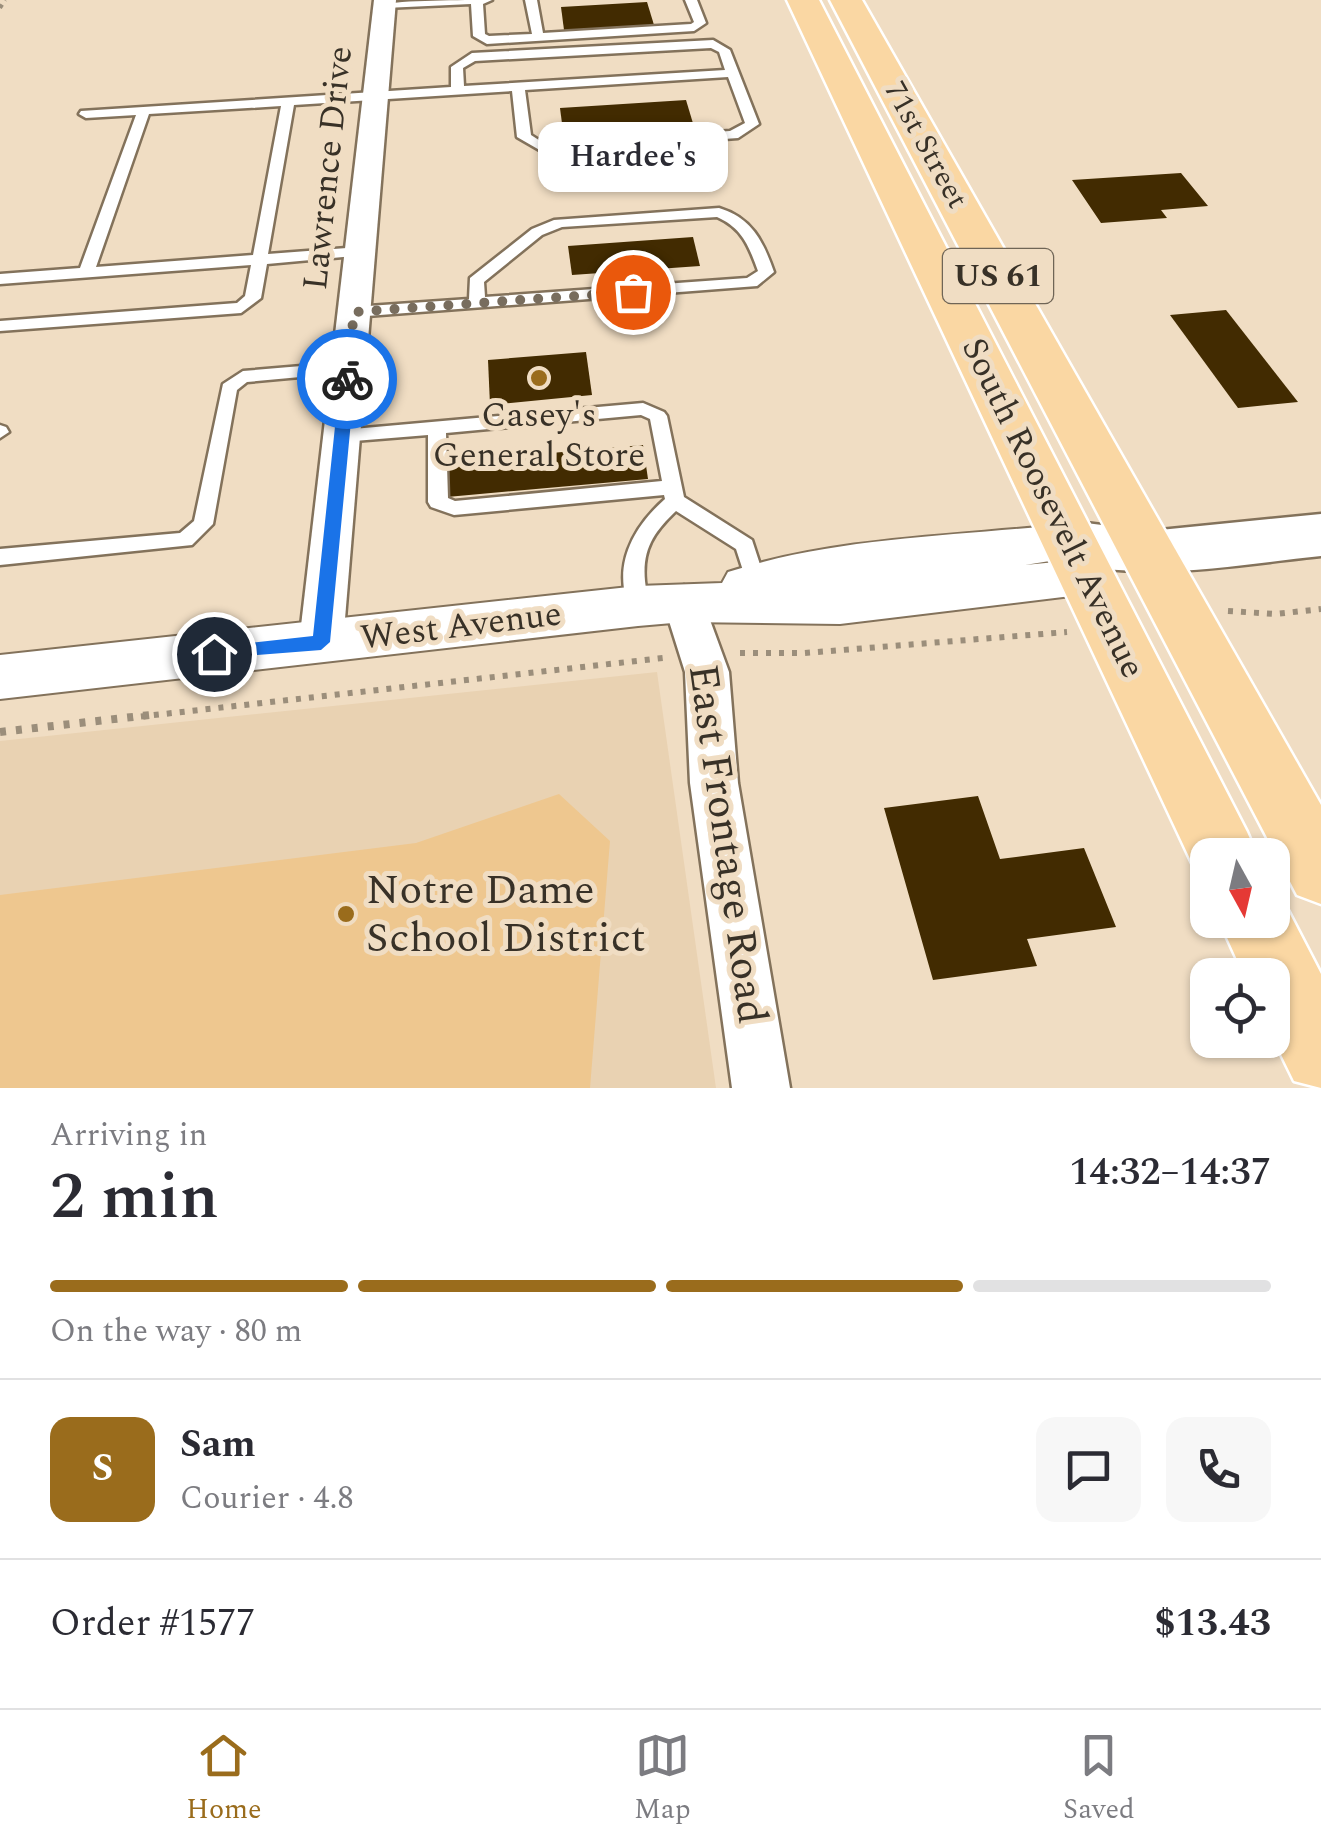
<!DOCTYPE html>
<html lang="en">
<head>
<meta charset="utf-8">
<style>
  :root { --surface:#fff; --page:#f7f7f7; --text:#2b2b33; --muted:#7c7c81; --line:#e1e1e2; --accent:#9a6c1c }
  body { margin:0; font-family:Spectral,serif; background:var(--page); color:var(--text); height:100vh; display:flex; flex-direction:column; font-size:38px; white-space:nowrap }
  * { box-sizing:border-box; margin:0 }
  p { font-size:32px; color:var(--muted) }
  .icon { flex:none; width:55px; height:55px; fill:none; stroke:currentColor; stroke-width:2; stroke-linecap:round; stroke-linejoin:round }
  .map { position:relative; height:1088px; overflow:hidden }
  .sheet { display:flex; flex-direction:column; background:var(--surface); flex:1 }
  .sheet>* { flex:none }
  .needle { width:65px; rotate:172deg }
  .fabs { position:absolute; left:1190px; top:838px; display:grid; gap:20px }
  .fabs a { display:grid; place-items:center; width:100px; height:100px; border-radius:20px; background:var(--surface); box-shadow:0 2px 8px #0004; font-size:50px }
  .pin { position:absolute; display:grid; place-items:center; width:85px; height:85px; color:#fff; margin:-42px; border:5px solid #fff; border-radius:50%; box-shadow:0 2px 10px #0007 }
  .courier { position:absolute; display:grid; place-items:center; width:100px; height:100px; margin:-50px; border:8px solid #1a73e8; border-radius:50%; background:#fff; color:#222; box-shadow:0 2px 12px #0007 }
  .bubble { position:absolute; height:70px; border-radius:20px; background:var(--surface); box-shadow:0 2px 8px #0004; font-size:32px; font-weight:600; line-height:70px; text-align:center }
  .head em { font-style:normal; font-weight:600 }
  .head div { display:flex; flex-direction:column-reverse }
  .head { display:flex; align-items:center; justify-content:space-between; height:170px; padding:0 50px }
  h1 { font-size:65px; font-weight:600; line-height:75px }
  .bar { display:grid; grid-template-columns:repeat(4,1fr); gap:15px 10px; align-content:center; height:120px; padding:0 50px }
  .bar i { height:12px; border-radius:8px; background:var(--line) }
  .bar .selected { background:var(--accent) }
  .bar p { grid-column:span 4 }
  .line { display:flex; align-items:center; gap:25px; padding:0 50px; border-top:2px solid var(--line) }
  .line div { flex:1 }
  .round { display:grid; place-items:center; flex:none; width:105px; height:105px; border-radius:20px; background:var(--page) }
  .dock { display:flex; justify-content:space-around; align-items:center; height:140px; border-top:2px solid var(--line); background:var(--surface); font-size:28px; color:var(--muted) }
  .dock a { display:grid; justify-items:center; gap:5px }
  .dock .selected { color:var(--accent) }
  .map>svg:first-child { display:block }
  .built { fill:#e9d2b2 }
  .green { fill:#eec78f }
  .building { fill:#422b01 }
  .lines { fill:none; stroke-linecap:round; stroke-linejoin:round }
  .service-casing { stroke:#83725b; stroke-width:5 }
  .minor-casing { stroke:#83725b; stroke-width:5 }
  .tertiary-casing { stroke:#83725b; stroke-width:4 }
  .secondary-casing { stroke:#83725b; stroke-width:5 }
  .trunk-casing { stroke:#fff; stroke-width:5 }
  .path-far2 { stroke:#9b8e7b; stroke-width:4; stroke-dasharray:4 5; stroke-linecap:butt }
  .path-far1 { stroke:#9b8e7b; stroke-width:6; stroke-dasharray:5 8; stroke-linecap:butt }
  .path { stroke:#9b8e7b; stroke-width:8; stroke-dasharray:6 10; stroke-linecap:butt }
  .service { fill:#fff; fill-rule:evenodd }
  .minor { fill:#fff; fill-rule:evenodd }
  .tertiary { fill:#fff; fill-rule:evenodd }
  .secondary { fill:#fff; fill-rule:evenodd }
  .trunk { fill:#fad7a3; fill-rule:evenodd }
  .route { fill:#1a73e8 }
  .done { stroke:#786d5e; stroke-width:10; stroke-dasharray:0 18 }
  .poi-dot { fill:#9a6c1c; stroke:#f0ddc3; stroke-width:4 }
  .labels { text-anchor:middle; dominant-baseline:central; stroke-width:10; stroke-linejoin:round; paint-order:stroke }
  .far-street-label { font-size:30px; fill:#383127; stroke:#f0ddc3 }
  .shield { fill:#f0ddc3; stroke:#6f6556; stroke-width:2.5 }
  .shield-label { font-size:32px; font-weight:bold; fill:#383127 }
  .street-label { font-size:35px; fill:#383127; stroke:#f0ddc3 }
  .poi-label { font-size:35px; fill:#383127; stroke:#f0ddc3 }
  .near-street-label { font-size:42px; fill:#383127; stroke:#f0ddc3 }
  .near-poi-label { font-size:42px; fill:#383127; stroke:#f0ddc3; text-anchor:start }
</style>
</head>
<body>
<div class="map">
<svg width="1321" height="1088" viewBox="0 0 1321 1088">
  <rect width="100%" height="100%" fill="#f0ddc3"/>
  <path class="built" d="M657 672 716 1088H0V741Z"/>
  <path class="green" d="M559 794 610 841 590 1088H0V895L416 843Z"/>
  <g class="building">
    <path d="M647 2 654 25 564 30 561 7Z"/>
    <path d="M686 100 695 130 564 139 560 108Z"/>
    <path d="M1181 173 1208 206 1161 210 1167 218 1101 223 1072 180Z"/>
    <path d="M693 237 700 266 572 275 568 246Z"/>
    <path d="M1226 310 1298 402 1238 408 1170 315Z"/>
    <path d="M586 352 592 395 490 405 488 360Z"/>
    <path d="M643 445 648 479 447 497V462Z"/>
    <path d="M978 796 1000 859 1084 848 1116 927 1027 939 1037 966 933 980 884 808Z"/>
  </g>
  <g class="lines">
    <g class="service-casing">
      <g id="service">
        <path d="M492 0 483 4 485 34 489 36 532 34 525 0H537L543 33 691 24 694 22 685 0H697L706 23 694 31 487 44 473 36 471 4 385 8 379 5C402 0 463 0 492 0Z"/>
        <path d="M713 40 730 50 759 124 738 138 543 152 517 137 512 91 294 105 268 254 360 247 365 249V255L267 264 261 298 241 313 0 331V321L237 303 245 296 251 265 0 284V274L80 268 136 115 86 118 79 114 81 111 451 87V67L472 53ZM711 48 719 52 725 70 464 86 463 68 475 61ZM728 77 745 123 730 131 545 144 531 135 525 90ZM281 106 253 255 96 267 149 114Z"/>
        <path d="M719 208C752 218 763 241 774 272L757 286 354 317 346 312 354 307 469 299 470 278 532 229 554 220ZM717 217C742 228 749 246 758 271L747 278 485 297 484 282 542 235 562 227Z"/>
        <path d="M349 362 355 364 358 368 355 372 247 382 237 390 213 524 192 545 0 565V549L180 533 194 521 223 384 243 371Z"/>
        <path d="M643 403 664 412 667 416 684 497 752 540 766 583 763 589H749L736 549 676 511C654 532 642 549 645 581 646 592 650 602 645 612H631C611 568 632 528 665 499L664 495 454 515 431 507 428 502V435L342 442 333 436 342 430ZM641 415 650 419 662 481 455 501 448 498 446 433Z"/>
        <path d="M0 425 6 427 9 432 0 438Z"/>
      </g>
    </g>
    <g class="minor-casing">
      <g id="minor">
        <path d="M374 0H396L343 643 336 656 321 661 306 656 299 643Z"/>
        <path d="M684 585 699 590 729 672 738 783 790 1088H732L690 783 685 672 663 602 669 590Z"/>
      </g>
    </g>
    <g class="tertiary-casing">
      <path id="tertiary" d="M1070 524 1087 529 1094 542 1087 555 1025 565 1087 559 1104 564 1111 578 1104 592 840 624 684 622 638 626 0 699V655L638 586 722 583 728 572C836 537 957 536 1070 524Z"/>
    </g>
    <g class="secondary-casing">
      <path id="secondary" d="M1321 514V556C1232 565 1138 585 1051 557L1043 542 1051 527 1070 521 1150 531Z"/>
    </g>
    <g class="trunk-casing">
      <g id="trunk">
        <path d="M787 0H819L1247 832 1257 855H1208V882L1199 878Z"/>
        <path d="M830 0H862L1321 805V904L1297 895Z"/>
        <path d="M1272 892 1280 895 1321 974V1088L1294 1081 1272 1036V975H1244L1219 920H1272Z"/>
      </g>
    </g>
    <path class="path-far2" d="M0 8 5 0"/>
    <g class="path-far1">
      <path d="M1228 611 1276 614 1321 609"/>
      <path d="M740 653H805L1067 632"/>
      <path d="M128 718 663 658"/>
    </g>
    <path class="path" d="M0 732 150 715"/>
    <use href="#service" class="service"/>
    <use href="#minor" class="minor"/>
    <use href="#tertiary" class="tertiary"/>
    <use href="#secondary" class="secondary"/>
    <use href="#trunk" class="trunk"/>
  </g>
  <path class="route" d="M347 374 355 379 330 642 321 650 208 659 205 654 214 647 313 636 340 379Z"/>
  <g class="lines">
    <path class="done" d="M347 379 354 312 633 292"/>
  </g>
  <g class="poi-dot">
    <circle cx="539" cy="378" r="10"/>
    <circle cx="346" cy="914" r="10"/>
  </g>
  <g class="labels">
    <g class="far-street-label">
      <text transform="translate(926 145) rotate(61)">71st Street</text>
    </g>
    <rect class="shield" x="943" y="249" width="110" height="54" rx="8"/>
    <g class="shield-label">
      <text x="998" y="276">US 61</text>
    </g>
    <g class="street-label">
      <text transform="translate(328 168) rotate(-84)">Lawrence Drive</text>
      <text transform="translate(1053 508) rotate(64)">South Roosevelt Avenue</text>
      <text transform="translate(461 626) rotate(-7)">West Avenue</text>
    </g>
    <g class="poi-label">
      <text x="539" y="415">Casey's<tspan x="539" dy="40">General Store</tspan></text>
    </g>
    <g class="near-street-label">
      <text transform="translate(727 844) rotate(82)">East Frontage Road</text>
    </g>
    <g class="near-poi-label">
      <text x="366" y="890">Notre Dame<tspan x="366" dy="48">School District</tspan></text>
    </g>
  </g>
</svg>
<div class="fabs">
<a><svg class="needle" viewBox="-14 -14 28 28"><path d="M0-13l5 13h-10z" fill="#e53935"/><path d="M0 13l5-13h-10z" fill="#7c7c81"/></svg></a>
<a><svg class="icon" aria-label="locate" viewBox="0 0 24 24"><circle cx="12" cy="12" r="6"/><path d="M12 2v4M12 18v4M2 12h4M18 12h4"/></svg></a>
</div>
<div class="pin" style="left:633px;top:292px;background:#ea580c"><svg class="icon" aria-label="bag" viewBox="0 0 24 24"><path d="M5 8h14l-1 12H6zM9 8a3 3 0 0 1 6 0"/></svg></div>
<div class="pin" style="left:214px;top:654px;background:#1f2937"><svg class="icon" aria-label="home" viewBox="0 0 24 24"><path d="M3 11l9-7 9 7M6 9v11h12V9"/></svg></div>
<div class="courier" style="left:347px;top:379px"><svg class="icon" aria-label="bike" viewBox="0 0 24 24"><circle cx="6" cy="16" r="4"/><circle cx="18" cy="16" r="4"/><path d="M6 16l4-8h5l3 8M10 8l3 8H6M13 5h3"/></svg></div>
<div class="bubble" style="left:538px;top:122px;width:190px">Hardee's</div>
</div>
<section class="sheet">
<div class="head"><div><h1>2 min</h1><p>Arriving in</p></div><em>14:32–14:37</em></div>
<div class="bar"><i class="selected"></i><i class="selected"></i><i class="selected"></i><i></i><p>On the way · 80 m</p></div>
<div class="line" style="height:180px"><b class="round" style="background:var(--accent);color:#fff">S</b><div><b>Sam</b><p>Courier · 4.8</p></div><a class="round"><svg class="icon" aria-label="chat" viewBox="0 0 24 24"><path d="M4 5h16v11H9l-5 4z"/></svg></a><a class="round"><svg class="icon" aria-label="phone" viewBox="0 0 24 24"><path d="M5 4h4l2 5-3 2q2 4 5 5l2-3 5 2v4C11 20 4 13 5 4z"/></svg></a></div>
<div class="line" style="height:130px"><div>Order #1577</div><b>$13.43</b></div>
</section>
<nav class="dock">
<a class="selected"><svg class="icon" aria-label="home" viewBox="0 0 24 24"><path d="M3 11l9-7 9 7M6 9v11h12V9"/></svg>Home</a>
<a><svg class="icon" aria-label="map" viewBox="0 0 24 24"><path d="M3 6l6-2 6 2 6-2v14l-6 2-6-2-6 2zM9 4v14M15 6v14"/></svg>Map</a>
<a><svg class="icon" aria-label="saved" viewBox="0 0 24 24"><path d="M7 4h10v16l-5-4-5 4z"/></svg>Saved</a>
</nav>
</body>
</html>
